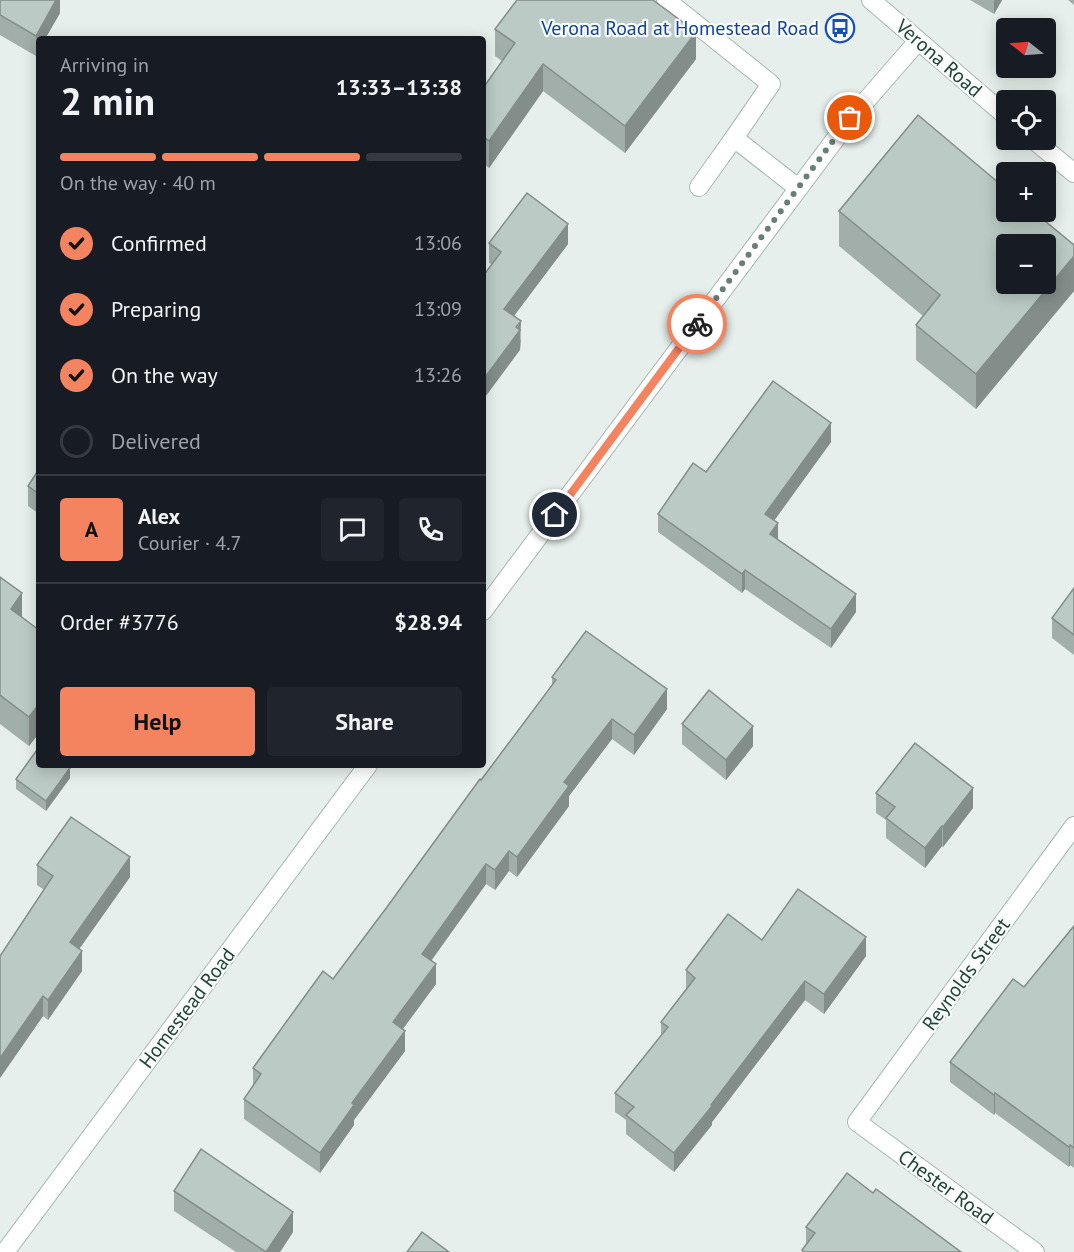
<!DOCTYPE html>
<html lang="en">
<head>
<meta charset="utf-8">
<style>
  :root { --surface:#171b24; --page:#20242c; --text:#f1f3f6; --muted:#9ea1a6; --line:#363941; --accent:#f4845f }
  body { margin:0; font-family:"PT Sans",sans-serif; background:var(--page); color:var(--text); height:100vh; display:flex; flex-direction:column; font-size:22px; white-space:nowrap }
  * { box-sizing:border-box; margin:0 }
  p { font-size:20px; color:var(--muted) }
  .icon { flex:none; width:33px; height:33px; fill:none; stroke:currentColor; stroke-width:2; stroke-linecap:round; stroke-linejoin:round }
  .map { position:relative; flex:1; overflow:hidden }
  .side { position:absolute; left:36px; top:36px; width:450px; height:732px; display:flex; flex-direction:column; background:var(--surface); border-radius:6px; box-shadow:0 3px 15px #0003 }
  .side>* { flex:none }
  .needle { width:39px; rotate:287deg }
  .fabs { position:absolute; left:996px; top:18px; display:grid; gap:12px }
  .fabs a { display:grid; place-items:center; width:60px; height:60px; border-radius:6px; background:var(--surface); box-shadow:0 3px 15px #0003; font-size:30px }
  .pin { position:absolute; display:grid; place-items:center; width:51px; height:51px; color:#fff; margin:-26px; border:3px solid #fff; border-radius:50%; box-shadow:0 2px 6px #0007 }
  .courier { position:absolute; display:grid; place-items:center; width:60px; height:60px; margin:-30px; border:4px solid #f4845f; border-radius:50%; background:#fff; color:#222; box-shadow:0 2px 8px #0007 }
  .summary em { font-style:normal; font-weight:700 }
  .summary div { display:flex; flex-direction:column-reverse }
  .summary { display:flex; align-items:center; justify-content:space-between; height:102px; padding:0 24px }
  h1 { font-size:39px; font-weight:700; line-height:45px }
  .bar { display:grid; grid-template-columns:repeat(4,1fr); gap:9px 6px; align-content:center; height:72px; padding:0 24px }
  .bar i { height:8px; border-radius:4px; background:var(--line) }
  .bar .on { background:var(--accent) }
  .bar p { grid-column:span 4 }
  .line { display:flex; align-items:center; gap:15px; padding:0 24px; border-top:2px solid var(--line) }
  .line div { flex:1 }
  .round { display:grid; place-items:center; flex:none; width:63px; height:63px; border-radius:6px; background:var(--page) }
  ol { padding:0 24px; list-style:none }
  li { display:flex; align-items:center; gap:18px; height:66px }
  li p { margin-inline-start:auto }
  li .icon { padding:6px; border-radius:50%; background:var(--accent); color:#111; stroke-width:4 }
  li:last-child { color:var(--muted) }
  li i { width:33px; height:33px; border:3px solid var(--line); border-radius:50% }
  .cta { display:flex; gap:12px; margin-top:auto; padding:12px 24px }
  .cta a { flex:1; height:69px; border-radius:6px; background:var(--accent); color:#111; font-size:24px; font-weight:700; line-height:69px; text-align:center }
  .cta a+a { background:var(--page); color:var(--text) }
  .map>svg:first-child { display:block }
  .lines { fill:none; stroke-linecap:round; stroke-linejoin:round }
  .minor-casing { stroke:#a8b8b2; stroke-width:20 }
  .minor { stroke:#fff; stroke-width:18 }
  .wall { fill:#a1aea9 }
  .shaded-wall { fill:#838d89 }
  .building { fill:#bbcac4; stroke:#838d89; stroke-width:1.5; fill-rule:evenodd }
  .done { stroke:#687f78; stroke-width:6; stroke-dasharray:0 10.8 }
  .route { stroke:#f4845f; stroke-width:8 }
  .labels { text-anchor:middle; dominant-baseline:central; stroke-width:4.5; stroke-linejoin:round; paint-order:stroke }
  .transit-label { font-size:20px; fill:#164399; stroke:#f7fbf9; text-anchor:end }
  .street-label { font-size:20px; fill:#24423a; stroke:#f7fbf9 }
</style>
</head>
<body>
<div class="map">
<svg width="1074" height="1252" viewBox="0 0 1074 1252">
  <rect width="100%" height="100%" fill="#e6efeb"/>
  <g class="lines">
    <g class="minor-casing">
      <g id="minor">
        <path d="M666 0 771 84 734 138 798 188"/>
        <path d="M871 0 1006 116"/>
        <path d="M1034 140 1074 173"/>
        <path d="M699 187 734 138"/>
        <path d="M483 611 851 118 918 41"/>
        <path d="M5 1252 368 765"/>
        <path d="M1035 1252 857 1122 1074 826"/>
      </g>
    </g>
    <use href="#minor" class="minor"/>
  </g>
  <g class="wall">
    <path d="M0 0H60V13L45 39H39L36 56 0 35Z"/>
    <path d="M970 0H1002L994 14Z"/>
    <path d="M1068 0H1074V5Z"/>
    <path d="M495 29 696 59 625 153 543 91 489 168 483 163V88L502 61 495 56Z"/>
    <path d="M839 211 1074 245V291L976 409 916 360V325L923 316 839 246Z"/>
    <path d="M489 243 568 244 514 316 521 341 520 350 491 264 489 263Z"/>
    <path d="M831 442 774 521 778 540 856 612 831 648 745 589 742 593 658 532V514L706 472Z"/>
    <path d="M39 469V514L28 506V486Z"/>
    <path d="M0 577 22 617 39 630V733L29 746 0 724Z"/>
    <path d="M1074 588V655L1052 638V618Z"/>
    <path d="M552 677 667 709 634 755 612 739 569 796V806L517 877 509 871 495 890 486 884 432 960 436 984 403 1029 405 1051 354 1120V1125L320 1173 244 1119V1099L253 1086V1068L333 979 552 685Z"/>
    <path d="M682 724 753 746 726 780 682 744Z"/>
    <path d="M70 778 46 811 16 789V779Z"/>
    <path d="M876 793 973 808 943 847 942 846 925 868 886 838V820L876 813Z"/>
    <path d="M37 865 130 877 79 949 82 971 48 1020 43 1016 0 1078 44 890 37 885Z"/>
    <path d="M1074 926V1168L1070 1165 1069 1167 995 1113 994 1115 950 1082V1062L1024 987Z"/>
    <path d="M762 940 866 956 824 1014 805 1000 712 1122V1125L674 1172 626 1134V1120L615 1112V1093L661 1035V1022L686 989V970Z"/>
    <path d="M174 1191 293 1232 280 1252H236L174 1211Z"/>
    <path d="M873 1193 961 1252H802V1250L806 1245V1227Z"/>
  </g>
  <g class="shaded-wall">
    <path d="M56 0H60V13L45 39H39V50L36 56V36Z"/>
    <path d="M994 0H1002L994 14Z"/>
    <path d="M696 32V59L625 153V126Z"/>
    <path d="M543 64V91L489 168V141Z"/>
    <path d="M568 224V244L504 329V309Z"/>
    <path d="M1074 256V291L976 409V374Z"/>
    <path d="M521 321 520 350 483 400V380Z"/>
    <path d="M831 423V442L765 533V514Z"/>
    <path d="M778 523V542L770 534Z"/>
    <path d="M745 570V589L742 593V574Z"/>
    <path d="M22 593V622L11 609Z"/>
    <path d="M856 594V612L831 648V629Z"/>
    <path d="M667 689V709L634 755V735Z"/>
    <path d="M39 704V733L29 746V717Z"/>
    <path d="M612 719V739L569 796V806L517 877V857L564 782Z"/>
    <path d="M753 726V746L726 780V760Z"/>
    <path d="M70 768V778L46 811V801Z"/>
    <path d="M973 788V808L943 847V827Z"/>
    <path d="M942 826V846L925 868V848Z"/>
    <path d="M509 851V871L495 890V870Z"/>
    <path d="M130 857V877L70 962V942Z"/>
    <path d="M486 864V884L422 973V954Z"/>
    <path d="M866 937V956L824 1014V994Z"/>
    <path d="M82 951V971L48 1020V1000Z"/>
    <path d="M436 964V984L393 1042V1022Z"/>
    <path d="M805 981V1000L712 1122V1125L674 1172V1153Z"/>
    <path d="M43 996V1016L0 1078V1058Z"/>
    <path d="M405 1031V1051L354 1120V1125L320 1173V1153L352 1103Z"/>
    <path d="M995 1093V1113L994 1115V1095Z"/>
    <path d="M1070 1145V1165L1069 1167V1147Z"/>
    <path d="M293 1212V1232L280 1252H266Z"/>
  </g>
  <g class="building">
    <path d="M0 0H56L36 36 0 15Z"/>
    <path d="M517 0H653L696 32 625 126 543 64 489 141 483 136V88L515 43 495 29Z"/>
    <path d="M918 115 1006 189V212H1034L1074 245V256L976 374 916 325 940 295 839 211ZM1006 244H1046V284H1006Z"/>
    <path d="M527 193 568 224 504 309 521 321 516 327 520 330 483 380V276L501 252 489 243Z"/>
    <path d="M773 381 831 423 765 514 778 523 770 534 856 594 831 629 745 570 742 574 658 514 693 463 706 472Z"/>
    <path d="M39 469V494L28 486Z"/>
    <path d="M0 577 22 593 11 609 39 630V704L29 717 0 695Z"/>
    <path d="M1074 588V635L1052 618Z"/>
    <path d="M586 631 667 689 634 735 612 719 564 782 569 786 517 857 509 851 495 870 486 864 422 954 436 964 393 1022 405 1031 352 1103 354 1105 320 1153 244 1099 261 1074 253 1068 323 971 333 979 387 907 480 779 481 780 556 680 552 677Z"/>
    <path d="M709 690 753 726 726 760 682 724Z"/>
    <path d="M915 743 973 788 943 827 942 826 925 848 886 818 895 807 876 793Z"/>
    <path d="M39 747V765H66L70 768 46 801 16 779Z"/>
    <path d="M71 817 130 857 70 942 82 951 48 1000 43 996 0 1058V956L53 876 37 865Z"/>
    <path d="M798 889 866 937 824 994 805 981 711 1105 712 1106 674 1153 626 1115 634 1107 615 1093 668 1027 661 1022 695 978 686 970 728 914 762 940Z"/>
    <path d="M1074 926V1148L1070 1145 1069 1147 995 1093 994 1095 950 1062 1013 979 1024 987Z"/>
    <path d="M201 1149 293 1212 266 1252 174 1191Z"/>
    <path d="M847 1173 873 1193 876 1189 961 1252H804L802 1250 815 1233 806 1227Z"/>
    <path d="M422 1232 449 1252H407Z"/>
  </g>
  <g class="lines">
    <path class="done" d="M697 324 850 118"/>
    <path class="route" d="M555 515 697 324"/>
  </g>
  <defs>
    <g id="bus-ring" transform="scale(1.5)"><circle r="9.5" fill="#f7fbf9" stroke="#1a4fb4" stroke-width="1.5"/><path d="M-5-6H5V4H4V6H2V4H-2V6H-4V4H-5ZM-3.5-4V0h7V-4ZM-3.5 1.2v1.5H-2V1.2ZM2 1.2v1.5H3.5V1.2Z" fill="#1a4fb4"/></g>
  </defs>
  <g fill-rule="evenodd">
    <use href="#bus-ring" x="840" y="28"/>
  </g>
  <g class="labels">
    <g class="transit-label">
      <text x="819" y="28">Verona Road at Homestead Road</text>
    </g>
    <g class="street-label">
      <text transform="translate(939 58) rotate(41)">Verona Road</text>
      <text transform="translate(966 974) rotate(-54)">Reynolds Street</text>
      <text transform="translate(187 1008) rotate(-53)">Homestead Road</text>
      <text transform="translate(946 1187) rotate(36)">Chester Road</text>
    </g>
  </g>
</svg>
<div class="fabs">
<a><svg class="needle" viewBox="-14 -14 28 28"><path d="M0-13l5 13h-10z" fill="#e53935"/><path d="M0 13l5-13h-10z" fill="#9ea1a6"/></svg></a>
<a><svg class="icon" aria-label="locate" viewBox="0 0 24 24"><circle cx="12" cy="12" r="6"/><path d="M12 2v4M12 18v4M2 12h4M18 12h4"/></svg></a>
<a>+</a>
<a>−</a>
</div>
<div class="pin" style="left:850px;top:118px;background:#ea580c"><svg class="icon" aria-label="bag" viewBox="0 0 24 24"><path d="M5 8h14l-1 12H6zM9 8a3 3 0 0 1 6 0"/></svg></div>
<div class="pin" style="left:555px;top:515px;background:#1f2937"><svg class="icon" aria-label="home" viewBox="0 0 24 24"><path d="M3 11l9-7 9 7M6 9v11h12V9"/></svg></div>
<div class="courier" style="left:697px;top:324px"><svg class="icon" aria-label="bike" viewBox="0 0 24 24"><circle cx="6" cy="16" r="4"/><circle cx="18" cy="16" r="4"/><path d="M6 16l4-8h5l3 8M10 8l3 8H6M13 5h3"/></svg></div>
<section class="side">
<div class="summary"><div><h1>2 min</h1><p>Arriving in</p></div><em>13:33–13:38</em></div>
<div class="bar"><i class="on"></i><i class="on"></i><i class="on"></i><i></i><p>On the way · 40 m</p></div>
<ol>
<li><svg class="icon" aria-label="check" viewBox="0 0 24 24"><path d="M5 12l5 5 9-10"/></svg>Confirmed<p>13:06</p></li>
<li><svg class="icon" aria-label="check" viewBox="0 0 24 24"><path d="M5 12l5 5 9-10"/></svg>Preparing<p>13:09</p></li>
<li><svg class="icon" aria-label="check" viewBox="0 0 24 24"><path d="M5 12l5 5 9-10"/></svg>On the way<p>13:26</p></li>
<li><i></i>Delivered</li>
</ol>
<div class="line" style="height:108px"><b class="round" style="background:var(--accent);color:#111">A</b><div><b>Alex</b><p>Courier · 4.7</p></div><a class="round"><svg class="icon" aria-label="chat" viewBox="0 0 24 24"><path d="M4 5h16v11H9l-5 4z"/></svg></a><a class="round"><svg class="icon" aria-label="phone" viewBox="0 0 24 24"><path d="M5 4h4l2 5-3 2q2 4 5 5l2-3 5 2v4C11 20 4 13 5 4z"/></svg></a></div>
<div class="line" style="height:78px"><div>Order #3776</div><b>$28.94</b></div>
<div class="cta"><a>Help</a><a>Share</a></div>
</section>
</div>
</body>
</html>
